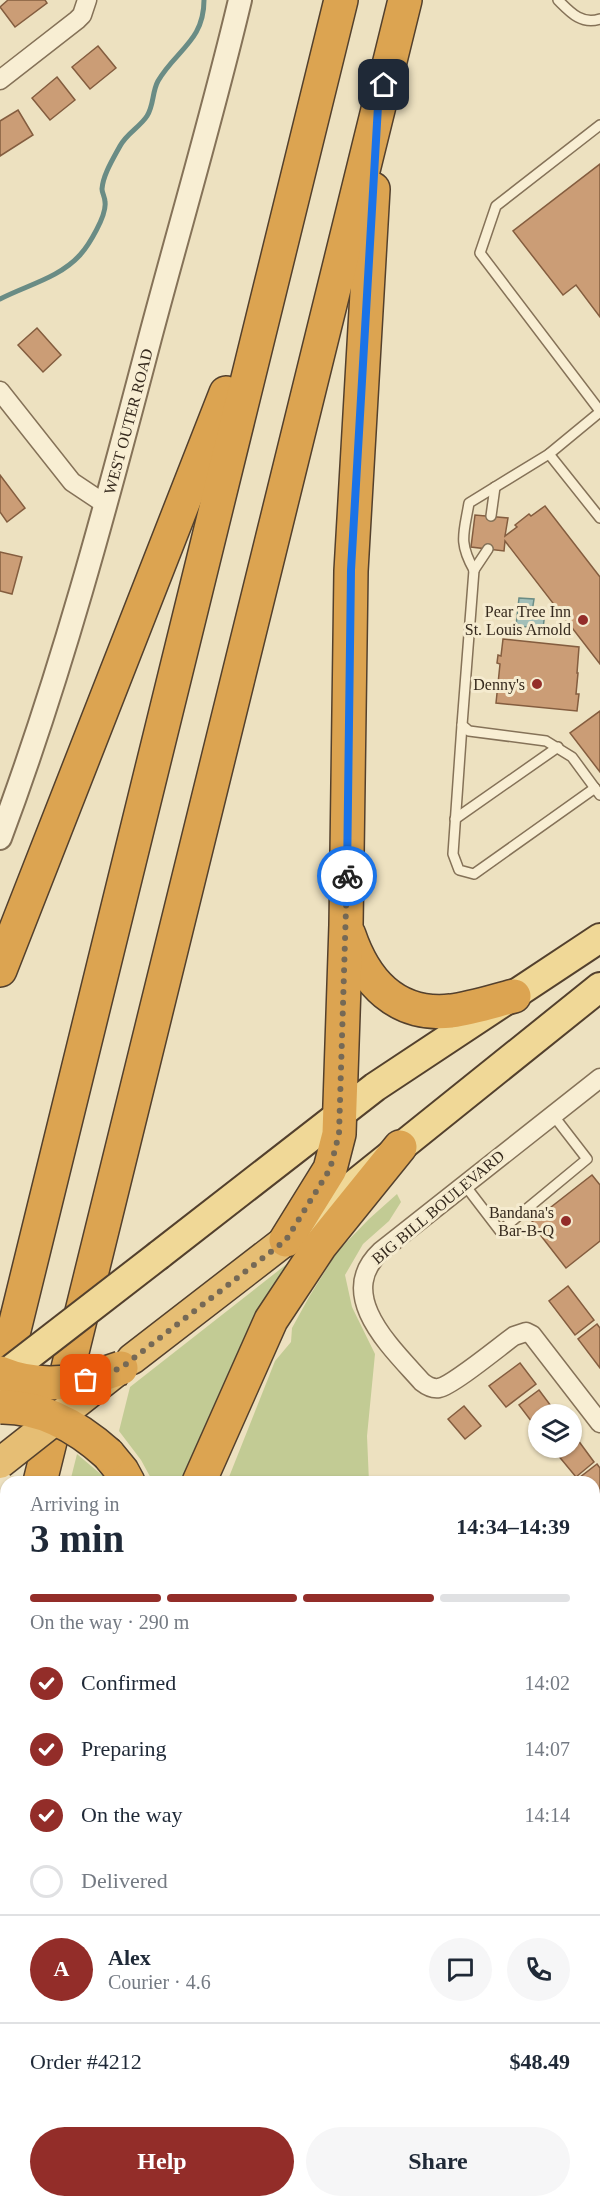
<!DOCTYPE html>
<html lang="en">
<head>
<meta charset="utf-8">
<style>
  :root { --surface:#fff; --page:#f6f6f7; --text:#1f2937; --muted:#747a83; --line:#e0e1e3; --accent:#932d29 }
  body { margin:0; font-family:Georgia,serif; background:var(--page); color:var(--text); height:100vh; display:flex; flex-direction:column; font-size:22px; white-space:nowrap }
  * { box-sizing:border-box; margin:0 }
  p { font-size:20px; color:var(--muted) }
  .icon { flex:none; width:33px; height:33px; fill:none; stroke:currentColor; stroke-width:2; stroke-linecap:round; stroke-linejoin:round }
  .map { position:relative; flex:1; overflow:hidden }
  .details { position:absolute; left:0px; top:1476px; width:600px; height:732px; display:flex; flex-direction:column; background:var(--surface); border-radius:18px 18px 0 0; box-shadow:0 2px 4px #0004 }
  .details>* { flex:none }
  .buttons { position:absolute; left:528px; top:1404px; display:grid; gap:12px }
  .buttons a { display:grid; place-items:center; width:54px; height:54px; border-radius:50%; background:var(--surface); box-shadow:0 2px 4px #0004; font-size:30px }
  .pin { position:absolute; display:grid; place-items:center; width:51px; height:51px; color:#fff; margin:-26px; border-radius:12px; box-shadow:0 3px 9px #0006 }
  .courier { position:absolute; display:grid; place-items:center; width:60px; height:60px; margin:-30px; border:4px solid #1a73e8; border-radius:50%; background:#fff; color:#222; box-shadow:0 2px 8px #0007 }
  .summary em { font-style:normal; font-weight:700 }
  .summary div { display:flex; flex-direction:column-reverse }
  .summary { display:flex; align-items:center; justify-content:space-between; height:102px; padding:0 30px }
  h1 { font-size:39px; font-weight:700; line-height:45px }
  .bar { display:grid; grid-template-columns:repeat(4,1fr); gap:9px 6px; align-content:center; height:72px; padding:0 30px }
  .bar i { height:8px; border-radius:4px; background:var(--line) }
  .bar .selected { background:var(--accent) }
  .bar p { grid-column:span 4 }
  .line { display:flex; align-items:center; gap:15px; padding:0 30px; border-top:2px solid var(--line) }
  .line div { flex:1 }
  .round { display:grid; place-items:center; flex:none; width:63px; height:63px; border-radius:32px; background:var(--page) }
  ol { padding:0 30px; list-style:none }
  li { display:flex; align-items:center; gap:18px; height:66px }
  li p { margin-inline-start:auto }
  li .icon { padding:6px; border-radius:50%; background:var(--accent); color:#fff; stroke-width:4 }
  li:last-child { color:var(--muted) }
  li i { width:33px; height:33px; border:3px solid var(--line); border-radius:50% }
  .button { display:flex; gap:12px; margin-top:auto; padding:12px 30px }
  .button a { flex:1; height:69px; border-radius:36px; background:var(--accent); color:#fff; font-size:24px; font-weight:700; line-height:69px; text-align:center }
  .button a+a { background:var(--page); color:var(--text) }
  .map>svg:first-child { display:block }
  .green { fill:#c2cb94 }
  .water { fill:#a3bfb8; stroke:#6a8c85; stroke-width:1.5 }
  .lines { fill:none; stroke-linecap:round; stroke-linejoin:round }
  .stream { stroke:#6a8c85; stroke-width:5 }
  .building { fill:#cb9d76; stroke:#845d3f; stroke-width:1.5 }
  .service-casing { stroke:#857258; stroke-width:12 }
  .minor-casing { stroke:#857258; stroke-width:21 }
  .tertiary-casing { stroke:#857258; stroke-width:26 }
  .primary-casing { stroke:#53402d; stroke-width:32 }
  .trunk-casing { stroke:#53402d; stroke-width:33 }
  .motorway-casing { stroke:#53402d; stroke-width:36 }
  .path { stroke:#857258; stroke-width:3; stroke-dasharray:4.5 3; stroke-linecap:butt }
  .service { stroke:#f8eed3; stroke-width:9 }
  .minor { stroke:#f8eed3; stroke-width:18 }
  .tertiary { stroke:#f8eed3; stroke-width:22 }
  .primary { stroke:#f0d897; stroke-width:28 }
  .trunk { stroke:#e6be74; stroke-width:30 }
  .motorway { stroke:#dca451; stroke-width:33 }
  .primary-bridge-casing { stroke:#53402d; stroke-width:32; stroke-linecap:butt }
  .trunk-bridge-casing { stroke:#53402d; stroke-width:33; stroke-linecap:butt }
  .motorway-bridge-casing { stroke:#53402d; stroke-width:36; stroke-linecap:butt }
  .primary-bridge { stroke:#f0d897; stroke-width:28 }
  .trunk-bridge { stroke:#e6be74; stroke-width:30 }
  .motorway-bridge { stroke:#dca451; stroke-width:33 }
  .done { stroke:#756956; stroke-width:6; stroke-dasharray:0 10.8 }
  .route { stroke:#1a73e8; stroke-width:8 }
  .poi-dot { fill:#932d29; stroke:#f5ebcf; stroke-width:2 }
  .labels { text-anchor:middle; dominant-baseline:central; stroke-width:6; stroke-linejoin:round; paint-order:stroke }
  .street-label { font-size:16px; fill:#35291d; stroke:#f5ebcf }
  .poi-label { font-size:16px; fill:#35291d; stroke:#f5ebcf; text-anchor:end }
</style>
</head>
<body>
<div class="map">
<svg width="600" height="2208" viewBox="0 0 600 2208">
  <rect width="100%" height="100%" fill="#ede1c0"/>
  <g class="green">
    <path d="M397 1194 401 1202 389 1221 363 1244 345 1275 352 1307 375 1354 367 1436 369 1482H227L275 1361 291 1342 292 1328 309 1297 337 1252 369 1219Z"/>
    <path d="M297 1256 190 1482H153L141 1460 119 1431 130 1387Z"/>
    <path d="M77 1454 110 1482H70Z"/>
    <path d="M6 1747V1906L0 1920V1772Z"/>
  </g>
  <path class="water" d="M519 598 534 599 532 612 545 613 543 628 516 626Z"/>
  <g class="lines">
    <path class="stream" d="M0 299C27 285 59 278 80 255 89 245 107 215 105 202 105 197 102 193 102 189 103 175 113 159 120 146 127 133 140 127 147 116 154 105 152 92 158 81 176 50 204 41 204 0"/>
  </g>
  <g class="building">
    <path d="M8 0H45L47 3 15 27 0 7Z"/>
    <path d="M98 46 116 68 90 89 72 67Z"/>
    <path d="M57 77 75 100 50 120 32 98Z"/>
    <path d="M18 110 33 135 0 156V121Z"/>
    <path d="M600 164V317L576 285 563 295 513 231Z"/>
    <path d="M37 328 61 355 43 372 18 345Z"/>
    <path d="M0 475 25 508 7 522 0 512Z"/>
    <path d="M545 506 600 577V664L505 541 504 551 471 547 475 515 508 518 505 536 517 527 515 525 529 514 531 516Z"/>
    <path d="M0 552 22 557 12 594 0 591Z"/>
    <path d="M503 639 579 647 577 673H578L576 694H579L577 711 496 703 500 664 497 663 498 655 501 656Z"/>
    <path d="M600 711V772L570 733Z"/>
    <path d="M592 1175 600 1185V1241L566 1268 531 1223 533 1222 531 1220 541 1213 542 1214Z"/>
    <path d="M568 1286 594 1320 575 1335 549 1301Z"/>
    <path d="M597 1324 600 1328V1368L578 1339Z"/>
    <path d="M520 1363 536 1384 506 1407 489 1386Z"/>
    <path d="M539 1390 557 1414H538V1430L519 1405Z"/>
    <path d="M464 1406 481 1426 465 1439 448 1419Z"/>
    <path d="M572 1432 594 1462 576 1477 552 1448H572Z"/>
    <path d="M597 1464 600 1468V1509L594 1502V1482H582L579 1478Z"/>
    <path d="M25 2202H157L155 2208H24Z"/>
  </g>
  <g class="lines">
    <g class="service-casing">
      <g id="service">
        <path d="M558 0C570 12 581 25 600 19"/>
        <path d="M600 125 496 206 480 253 600 411"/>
        <path d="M549 454 600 518"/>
        <path d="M491 516 495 487"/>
        <path d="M474 570 462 725 469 731 546 741 572 757 600 795"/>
        <path d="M474 570C458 542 464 533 469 503L549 454 600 412"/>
        <path d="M474 570 488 549"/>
        <path d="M462 725 453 854 459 870 474 874 595 788"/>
        <path d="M455 819 558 747"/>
        <path d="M464 1184 500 1231 587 1159 553 1115"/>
        <path d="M594 1660 600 1668"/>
        <path d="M594 1952 600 1945"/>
        <path d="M594 2007 600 2012"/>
        <path d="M594 2105 600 2098"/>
        <path d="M322 2202 341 2208"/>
        <path d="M188 2208 190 2202"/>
        <path d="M248 2208 250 2202"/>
        <path d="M300 2208 302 2202"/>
      </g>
    </g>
    <g class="minor-casing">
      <g id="minor">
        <path d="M0 80 77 20 82 15 87 0"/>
        <path d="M0 391 72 482 105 504"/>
        <path d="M600 1078 381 1251C334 1295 391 1347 422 1382 427 1386 432 1389 439 1388 453 1385 500 1346 514 1336L526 1332 532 1335 600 1423"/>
      </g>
    </g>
    <g class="tertiary-casing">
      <g id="tertiary">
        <path id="s1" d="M0 838C61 675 106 506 150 338 180 225 213 114 240 0"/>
      </g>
    </g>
    <g class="primary-casing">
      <g id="primary">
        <path d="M295 1232 600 987"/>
        <path d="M159 1255 375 1087 600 938"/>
      </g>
    </g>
    <g class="trunk-casing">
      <path id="trunk" d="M132 1359 286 1240"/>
    </g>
    <g class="motorway-casing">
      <g id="motorway">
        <path d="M349 935C365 982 397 1017 451 1011 472 1008 494 1001 514 996"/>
        <path d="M0 970 226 393"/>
        <path d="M286 1240 330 1169 339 1134 346 925 351 571 373 189"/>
        <path d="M0 1387 341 0"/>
        <path d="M108 1454 122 1471 128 1482"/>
        <path d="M40 1482 405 0"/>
        <path d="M199 1482 271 1320 320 1246 400 1147"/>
        <path d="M0 1646 6 1622"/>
        <path d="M0 1953 6 1938"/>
      </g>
    </g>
    <g class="path">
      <path d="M212 2202H216"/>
      <path d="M164 2208 165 2205 175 2207"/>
    </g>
    <use href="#service" class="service"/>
    <use href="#minor" class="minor"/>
    <use href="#tertiary" class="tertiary"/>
    <use href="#primary" class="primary"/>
    <use href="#trunk" class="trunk"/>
    <use href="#motorway" class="motorway"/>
    <g class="primary-bridge-casing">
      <path id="primary-bridge" d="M0 1378 159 1255"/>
    </g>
    <g class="trunk-bridge-casing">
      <path id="trunk-bridge" d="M0 1463 118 1370"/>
    </g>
    <g class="motorway-bridge-casing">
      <g id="motorway-bridge">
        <path d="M0 1373C41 1390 80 1383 121 1368"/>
        <path d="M0 1407C42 1406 78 1427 108 1454"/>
      </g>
    </g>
    <use href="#primary-bridge" class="primary-bridge"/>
    <use href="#trunk-bridge" class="trunk-bridge"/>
    <use href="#motorway-bridge" class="motorway-bridge"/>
  </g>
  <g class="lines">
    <path class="done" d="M86 1380 121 1368 286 1240 330 1169 339 1134 347 876"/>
    <path class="route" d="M347 876 351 570 378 106 384 85"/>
  </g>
  <g class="poi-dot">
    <circle cx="583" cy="620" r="6"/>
    <circle cx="537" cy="684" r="6"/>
    <circle cx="566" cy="1221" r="6"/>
  </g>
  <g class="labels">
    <g class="street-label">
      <text stroke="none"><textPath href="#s1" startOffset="436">WEST OUTER ROAD</textPath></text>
      <text transform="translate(438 1207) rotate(-40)">BIG BILL BOULEVARD</text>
    </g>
    <g class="poi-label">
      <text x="571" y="611">Pear Tree Inn<tspan x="571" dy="18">St. Louis Arnold</tspan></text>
      <text x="525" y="684">Denny's</text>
      <text x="554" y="1212">Bandana's<tspan x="554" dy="18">Bar-B-Q</tspan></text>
    </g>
  </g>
</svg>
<div class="buttons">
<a><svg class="icon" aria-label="layers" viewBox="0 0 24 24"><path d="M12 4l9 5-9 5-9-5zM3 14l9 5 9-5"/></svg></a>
</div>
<div class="pin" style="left:86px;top:1380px;background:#ea580c"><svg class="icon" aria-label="bag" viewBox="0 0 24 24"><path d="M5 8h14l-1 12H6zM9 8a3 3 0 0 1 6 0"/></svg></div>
<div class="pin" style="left:384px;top:85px;background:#1f2937"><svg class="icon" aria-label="home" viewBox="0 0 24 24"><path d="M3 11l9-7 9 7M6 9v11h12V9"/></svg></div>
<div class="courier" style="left:347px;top:876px"><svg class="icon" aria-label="bike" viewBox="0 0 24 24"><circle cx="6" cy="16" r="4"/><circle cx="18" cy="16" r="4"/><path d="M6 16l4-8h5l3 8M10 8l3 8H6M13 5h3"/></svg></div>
<section class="details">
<div class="summary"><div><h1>3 min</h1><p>Arriving in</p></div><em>14:34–14:39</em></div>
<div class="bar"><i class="selected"></i><i class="selected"></i><i class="selected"></i><i></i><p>On the way · 290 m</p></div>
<ol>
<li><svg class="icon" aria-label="check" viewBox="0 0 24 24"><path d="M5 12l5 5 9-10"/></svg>Confirmed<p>14:02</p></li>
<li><svg class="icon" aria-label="check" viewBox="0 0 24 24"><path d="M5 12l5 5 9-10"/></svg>Preparing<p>14:07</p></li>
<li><svg class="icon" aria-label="check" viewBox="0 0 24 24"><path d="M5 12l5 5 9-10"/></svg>On the way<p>14:14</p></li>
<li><i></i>Delivered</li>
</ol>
<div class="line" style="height:108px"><b class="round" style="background:var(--accent);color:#fff">A</b><div><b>Alex</b><p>Courier · 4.6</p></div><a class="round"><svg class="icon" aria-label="chat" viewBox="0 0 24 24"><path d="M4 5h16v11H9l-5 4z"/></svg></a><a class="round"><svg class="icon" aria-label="phone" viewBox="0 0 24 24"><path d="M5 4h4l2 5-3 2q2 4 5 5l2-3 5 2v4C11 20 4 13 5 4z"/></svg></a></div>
<div class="line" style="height:78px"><div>Order #4212</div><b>$48.49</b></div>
<div class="button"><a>Help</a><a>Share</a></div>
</section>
</div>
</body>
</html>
